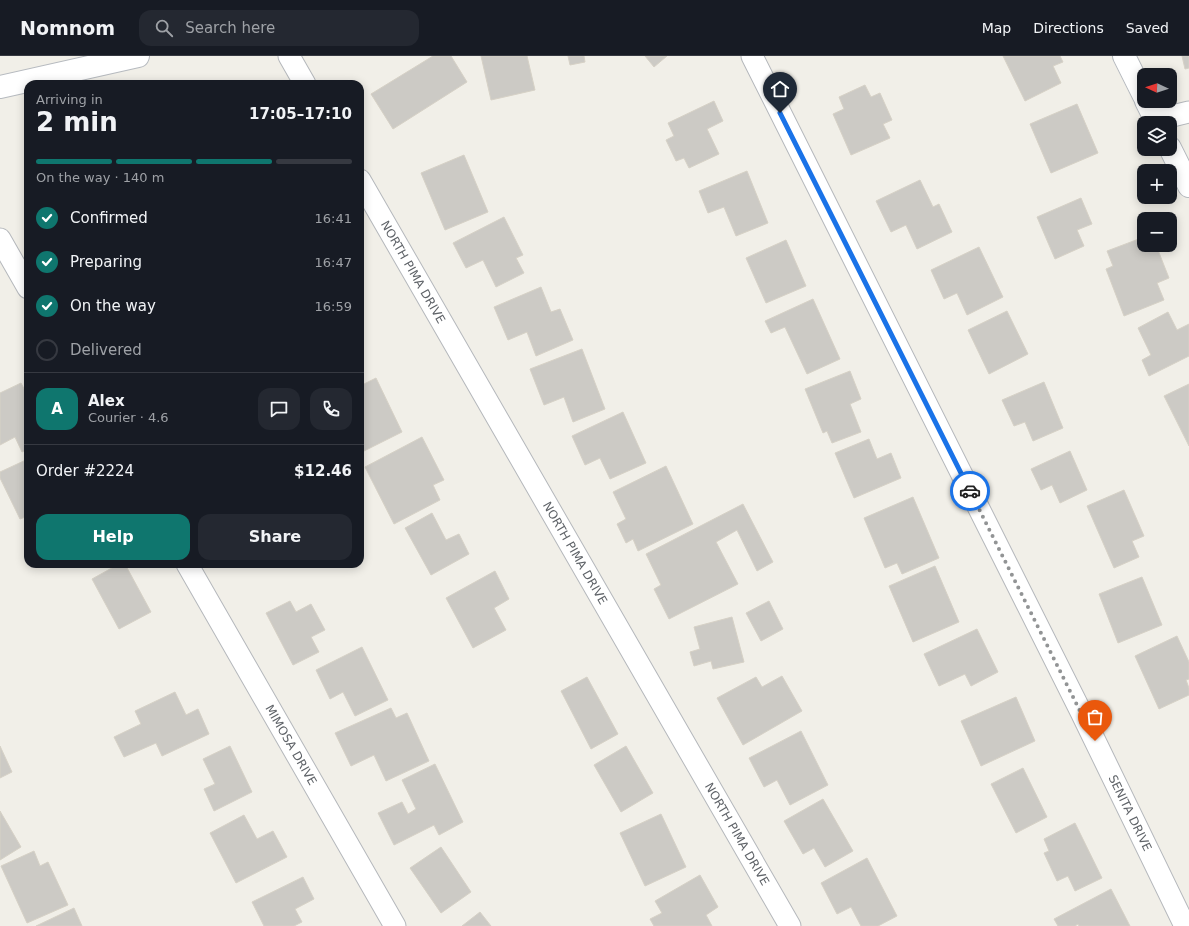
<!DOCTYPE html>
<html lang="en">
<head>
<meta charset="utf-8">
<style>
  :root { --surface:#171b24; --page:#242831; --text:#f1f3f6; --muted:#9ea1a6; --line:#363941; --accent:#0f766e }
  body { margin:0; font-family:"DejaVu Sans",sans-serif; background:var(--page); color:var(--text); height:100vh; display:flex; flex-direction:column; font-size:15px; white-space:nowrap }
  * { box-sizing:border-box; margin:0 }
  p { font-size:13px; color:var(--muted) }
  .icon { flex:none; width:22px; height:22px; fill:none; stroke:currentColor; stroke-width:2; stroke-linecap:round; stroke-linejoin:round }
  .map { position:relative; flex:1; overflow:hidden }
  .side { position:absolute; left:24px; top:24px; width:340px; height:488px; display:flex; flex-direction:column; background:var(--surface); border-radius:12px; box-shadow:0 2px 10px #0003 }
  .side>* { flex:none }
  .needle { width:26px; rotate:273deg }
  .buttons { position:absolute; left:1137px; top:12px; display:grid; gap:8px }
  .buttons a { display:grid; place-items:center; width:40px; height:40px; border-radius:8px; background:var(--surface); box-shadow:0 2px 10px #0003; font-size:20px }
  .pin { position:absolute; display:grid; place-items:center; width:34px; height:34px; color:#fff; margin:-41px -17px; border-radius:50% 50% 50% 0; rotate:-45deg; box-shadow:0 0 4px #0007 }
  .pin .icon { rotate:45deg }
  .courier { position:absolute; display:grid; place-items:center; width:40px; height:40px; margin:-20px; border:3px solid #1a73e8; border-radius:50%; background:#fff; color:#222; box-shadow:0 1px 5px #0007 }
  .head em { font-style:normal; font-weight:600 }
  .head div { display:flex; flex-direction:column-reverse }
  .head { display:flex; align-items:center; justify-content:space-between; height:68px; padding:0 12px }
  h1 { font-size:26px; font-weight:600; line-height:30px }
  .bar { display:grid; grid-template-columns:repeat(4,1fr); gap:6px 4px; align-content:center; height:48px; padding:0 12px }
  .bar i { height:5px; border-radius:3px; background:var(--line) }
  .bar .active { background:var(--accent) }
  .bar p { grid-column:span 4 }
  .line { display:flex; align-items:center; gap:10px; padding:0 12px; border-top:1px solid var(--line) }
  .line div { flex:1 }
  .round { display:grid; place-items:center; flex:none; width:42px; height:42px; border-radius:12px; background:var(--page) }
  ol { padding:0 12px; list-style:none }
  li { display:flex; align-items:center; gap:12px; height:44px }
  li p { margin-inline-start:auto }
  li .icon { padding:4px; border-radius:50%; background:var(--accent); color:#fff; stroke-width:4 }
  li:last-child { color:var(--muted) }
  li i { width:22px; height:22px; border:2px solid var(--line); border-radius:50% }
  .primary-button { display:flex; gap:8px; margin-top:auto; padding:8px 12px }
  .primary-button a { flex:1; height:46px; border-radius:12px; background:var(--accent); color:#fff; font-size:16px; font-weight:600; line-height:46px; text-align:center }
  .primary-button a+a { background:var(--page); color:var(--text) }
  header { display:flex; align-items:center; gap:24px; box-sizing:border-box; height:56px; padding:0 20px; background:var(--surface); border-bottom:1px solid var(--line) }
  header strong { font-size:19px }
  nav { display:flex; gap:22px; margin-inline-start:auto; font-size:14px }
  .search { width:280px; height:36px; background:var(--page); display:flex; align-items:center; gap:10px; box-sizing:border-box; padding:0 14px; border-radius:12px; color:var(--muted); font-size:15px }
  .map>svg:first-child { display:block }
  .building { fill:#cccac5; stroke:#d6d1c6 }
  .lines { fill:none; stroke-linecap:round; stroke-linejoin:round }
  .street-casing { stroke:#b5b8bc; stroke-width:23 }
  .secondary-casing { stroke:#b6babf; stroke-width:24 }
  .street { stroke:#fff; stroke-width:21 }
  .secondary { stroke:#fff; stroke-width:22 }
  .done { stroke:#929495; stroke-width:4; stroke-dasharray:0 7.2 }
  .route { stroke:#1a73e8; stroke-width:5 }
  .labels { text-anchor:middle; dominant-baseline:central; stroke-width:3; stroke-linejoin:round; paint-order:stroke }
  .street-label { font-size:12px; fill:#5f6368; stroke:#fff }
</style>
</head>
<body>
<header>
<strong>Nomnom</strong>
<div class="search"><svg class="icon" aria-label="search" viewBox="0 0 24 24"><circle cx="10" cy="10" r="6"/><path d="M15 15l6 6"/></svg>Search here</div>
<nav><a>Map</a><a>Directions</a><a>Saved</a></nav>
</header>
<div class="map">
<svg width="1189" height="870" viewBox="0 0 1189 870">
  <rect width="100%" height="100%" fill="#f1efe8"/>
  <g class="building">
    <path d="M433 0H451L467 26 393 73 371 38Z"/>
    <path d="M481 0H527L535 34 491 44Z"/>
    <path d="M568 0H584L585 6 570 9Z"/>
    <path d="M645 0H667L654 11Z"/>
    <path d="M1003 0H1060L1063 6 1053 10 1061 27 1025 45Z"/>
    <path d="M1182 0H1189V12L1185 13Z"/>
    <path d="M865 29 871 41 880 37 892 64 883 68 890 82 851 99 833 58 844 53 839 41Z"/>
    <path d="M714 45 723 65 707 73 719 98 689 112 684 102 676 105 666 84 674 80 668 67Z"/>
    <path d="M1077 48 1098 97 1051 117 1030 68Z"/>
    <path d="M464 99 488 156 445 174 421 117Z"/>
    <path d="M747 115 768 167 736 180 724 151 708 157 699 135Z"/>
    <path d="M920 124 933 151 939 148 952 176 917 193 906 169 891 176 876 145Z"/>
    <path d="M1081 142 1092 168 1077 174 1084 190 1055 203 1037 161Z"/>
    <path d="M504 161 523 199 516 202 524 217 496 231 483 204 466 212 453 187Z"/>
    <path d="M1144 181V189H1156L1169 222 1157 227 1164 244 1124 260 1106 213 1113 210 1107 195Z"/>
    <path d="M786 184 806 230 766 247 746 202Z"/>
    <path d="M979 191 1003 241 967 259 957 237 944 243 931 214Z"/>
    <path d="M541 231 551 256 560 253 573 284 536 300 527 276 508 284 494 251Z"/>
    <path d="M813 243 840 303 807 318 785 271 771 277 765 265Z"/>
    <path d="M1007 255 1028 298 989 318 968 274Z"/>
    <path d="M1168 256 1177 274 1189 268V300L1149 320 1142 304 1151 299 1138 272Z"/>
    <path d="M582 293 605 353 573 366 564 341 544 349 530 313Z"/>
    <path d="M850 315 861 343 850 348 861 376 832 387 827 375 823 377 805 333Z"/>
    <path d="M376 322 402 376 360 397V330Z"/>
    <path d="M1044 326 1063 372 1033 385 1025 366 1014 370 1002 344Z"/>
    <path d="M21 327 28 340V393L22 396 15 381 0 389V337Z"/>
    <path d="M1189 328V390L1164 340Z"/>
    <path d="M623 356 646 407 610 423 600 402 585 409 572 380Z"/>
    <path d="M422 381 444 424 433 429 440 444 394 468 365 411Z"/>
    <path d="M869 383 877 403 891 397 901 422 854 442 835 397Z"/>
    <path d="M1070 395 1087 434 1060 447 1052 429 1041 434 1031 413Z"/>
    <path d="M28 403V460L20 463 0 422V416Z"/>
    <path d="M666 410 693 468 638 495 633 483 626 487 617 468 626 463 613 436Z"/>
    <path d="M1124 434 1144 480 1132 485 1139 501 1114 512 1087 450Z"/>
    <path d="M913 441 939 502 902 518 897 507 885 512 864 462Z"/>
    <path d="M743 448 773 506 757 515 737 474 716 486 738 528 669 563 654 533 661 529 646 498Z"/>
    <path d="M432 457 446 484 459 478 469 498 431 519 405 472Z"/>
    <path d="M119 508H125L151 556 119 573 92 523Z"/>
    <path d="M935 510 959 566 913 586 889 530Z"/>
    <path d="M495 515 509 543 494 552 506 574 473 592 446 542Z"/>
    <path d="M1142 521 1162 569 1118 587 1099 538Z"/>
    <path d="M290 545 296 556 311 548 325 574 311 581 319 596 293 609 266 557Z"/>
    <path d="M769 545 783 573 761 585 746 557Z"/>
    <path d="M732 561 744 606 713 613 711 605 694 610 690 596 700 593 694 571Z"/>
    <path d="M977 573 998 616 971 630 965 618 939 630 924 598Z"/>
    <path d="M1177 580 1189 606V623L1186 624 1189 632V639L1159 653 1135 600Z"/>
    <path d="M362 591 388 644 355 660 343 636 330 643 316 614Z"/>
    <path d="M782 620 802 655 743 689 717 642 756 621 762 631Z"/>
    <path d="M587 621 618 678 591 693 561 635Z"/>
    <path d="M175 636 186 659 198 653 209 678 162 700 156 687 124 701 114 681 141 668 135 655Z"/>
    <path d="M1016 641 1035 685 981 710 961 665Z"/>
    <path d="M391 652 396 662 407 657 429 705 386 725 374 699 351 710 335 677Z"/>
    <path d="M801 675 828 729 790 749 777 724 764 731 749 702Z"/>
    <path d="M0 690 12 716 0 722Z"/>
    <path d="M230 690 252 736 214 755 204 733 215 728 203 703Z"/>
    <path d="M626 690 653 737 621 756 594 709Z"/>
    <path d="M435 708 463 766 439 779 434 769 394 789 378 757 402 746 408 758 416 753 402 724Z"/>
    <path d="M1023 712 1047 761 1016 777 991 728Z"/>
    <path d="M823 743 853 795 825 811 814 792 803 798 784 765Z"/>
    <path d="M0 755 21 791 0 804Z"/>
    <path d="M661 758 686 811 645 830 620 777Z"/>
    <path d="M244 759 257 783 273 775 287 801 236 827 210 777Z"/>
    <path d="M1075 767 1102 822 1075 835 1068 820 1057 825 1044 797 1049 795 1044 783Z"/>
    <path d="M441 791 471 836 441 857 410 812Z"/>
    <path d="M34 795 40 810 48 806 68 849 27 867 1 810Z"/>
    <path d="M867 802 897 860 878 870H861L851 851 837 858 821 827Z"/>
    <path d="M700 819 718 851 706 859 712 870H654L650 863 662 857 655 845Z"/>
    <path d="M303 821 314 843 295 853 302 866 294 870H264L252 846Z"/>
    <path d="M1111 833 1130 870H1079L1078 868 1075 870H1058L1054 863Z"/>
    <path d="M74 852 82 870H36Z"/>
    <path d="M480 856 491 870H462Z"/>
  </g>
  <g class="lines">
    <g class="street-casing">
      <g id="street">
        <path d="M289 0 305 28"/>
        <path d="M752 0 1081 656 1185 870"/>
        <path d="M1156 64 1189 56"/>
        <path d="M360 124 790 870"/>
        <path d="M0 183 28 232"/>
        <path d="M187 508 395 870"/>
      </g>
    </g>
    <g class="secondary-casing">
      <g id="secondary">
        <path d="M1124 0 1144 40"/>
        <path d="M0 31 138 0"/>
        <path d="M1146 45 1157 67"/>
        <path d="M1170 92 1189 130"/>
      </g>
    </g>
    <use href="#street" class="street"/>
    <use href="#secondary" class="secondary"/>
  </g>
  <g class="lines">
    <path class="done" d="M970 435 1095 685"/>
    <path class="route" d="M780 57 970 435"/>
  </g>
  <g class="labels">
    <g class="street-label">
      <text transform="translate(413 216) rotate(60)">NORTH PIMA DRIVE</text>
      <text transform="translate(575 497) rotate(60)">NORTH PIMA DRIVE</text>
      <text transform="translate(291 689) rotate(60)">MIMOSA DRIVE</text>
      <text transform="translate(1130 757) rotate(64)">SENITA DRIVE</text>
      <text transform="translate(737 778) rotate(60)">NORTH PIMA DRIVE</text>
    </g>
  </g>
</svg>
<div class="buttons">
<a><svg class="needle" viewBox="-14 -14 28 28"><path d="M0-13l5 13h-10z" fill="#e53935"/><path d="M0 13l5-13h-10z" fill="#9ea1a6"/></svg></a>
<a><svg class="icon" aria-label="layers" viewBox="0 0 24 24"><path d="M12 4l9 5-9 5-9-5zM3 14l9 5 9-5"/></svg></a>
<a>+</a>
<a>−</a>
</div>
<div class="pin" style="left:1095px;top:685px;background:#ea580c"><svg class="icon" aria-label="bag" viewBox="0 0 24 24"><path d="M5 8h14l-1 12H6zM9 8a3 3 0 0 1 6 0"/></svg></div>
<div class="pin" style="left:780px;top:57px;background:#1f2937"><svg class="icon" aria-label="home" viewBox="0 0 24 24"><path d="M3 11l9-7 9 7M6 9v11h12V9"/></svg></div>
<div class="courier" style="left:970px;top:435px"><svg class="icon" aria-label="car" viewBox="0 0 24 24"><path d="M5 17H2v-5l4-1 3-4h7l3 4 3 1v5h-3M9 17h6M6 11h13"/><circle cx="7" cy="17" r="2"/><circle cx="17" cy="17" r="2"/></svg></div>
<section class="side">
<div class="head"><div><h1>2 min</h1><p>Arriving in</p></div><em>17:05–17:10</em></div>
<div class="bar"><i class="active"></i><i class="active"></i><i class="active"></i><i></i><p>On the way · 140 m</p></div>
<ol>
<li><svg class="icon" aria-label="check" viewBox="0 0 24 24"><path d="M5 12l5 5 9-10"/></svg>Confirmed<p>16:41</p></li>
<li><svg class="icon" aria-label="check" viewBox="0 0 24 24"><path d="M5 12l5 5 9-10"/></svg>Preparing<p>16:47</p></li>
<li><svg class="icon" aria-label="check" viewBox="0 0 24 24"><path d="M5 12l5 5 9-10"/></svg>On the way<p>16:59</p></li>
<li><i></i>Delivered</li>
</ol>
<div class="line" style="height:72px"><b class="round" style="background:var(--accent);color:#fff">A</b><div><b>Alex</b><p>Courier · 4.6</p></div><a class="round"><svg class="icon" aria-label="chat" viewBox="0 0 24 24"><path d="M4 5h16v11H9l-5 4z"/></svg></a><a class="round"><svg class="icon" aria-label="phone" viewBox="0 0 24 24"><path d="M5 4h4l2 5-3 2q2 4 5 5l2-3 5 2v4C11 20 4 13 5 4z"/></svg></a></div>
<div class="line" style="height:52px"><div>Order #2224</div><b>$12.46</b></div>
<div class="primary-button"><a>Help</a><a>Share</a></div>
</section>
</div>
</body>
</html>
